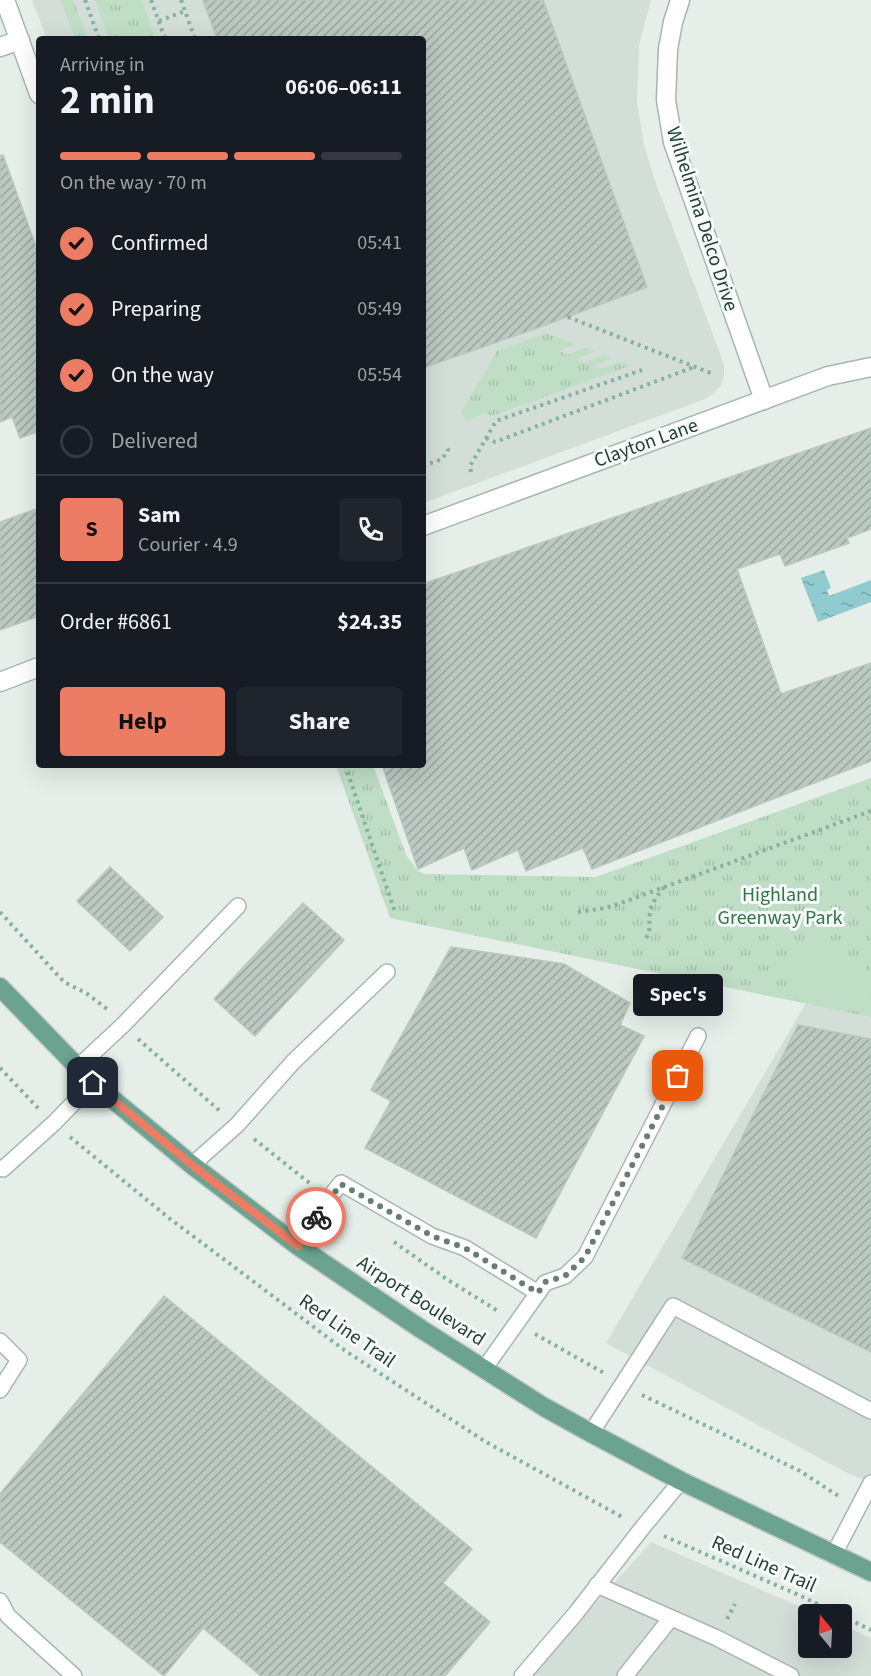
<!DOCTYPE html>
<html lang="en">
<head>
<meta charset="utf-8">
<style>
  :root { --surface:#171b24; --page:#20242c; --text:#f1f3f6; --muted:#9ea1a6; --line:#363941; --accent:#ed7c64 }
  body { margin:0; font-family:"Source Sans 3",sans-serif; background:var(--page); color:var(--text); height:100vh; display:flex; flex-direction:column; font-size:22px; white-space:nowrap }
  * { box-sizing:border-box; margin:0 }
  p { font-size:20px; color:var(--muted) }
  .icon { flex:none; width:33px; height:33px; fill:none; stroke:currentColor; stroke-width:2; stroke-linecap:round; stroke-linejoin:round }
  .map { position:relative; flex:1; overflow:hidden }
  .drawer { position:absolute; left:36px; top:36px; width:390px; height:732px; display:flex; flex-direction:column; background:var(--surface); border-radius:6px; box-shadow:0 6px 24px #0002 }
  .drawer>* { flex:none }
  .needle { width:39px; rotate:342deg }
  .buttons { position:absolute; left:798px; top:1604px; display:grid; gap:12px }
  .buttons a { display:grid; place-items:center; width:54px; height:54px; border-radius:6px; background:var(--surface); box-shadow:0 6px 24px #0002; font-size:30px }
  .pin { position:absolute; display:grid; place-items:center; width:51px; height:51px; color:#fff; margin:-26px; border-radius:12px; box-shadow:0 3px 9px #0006 }
  .courier { position:absolute; display:grid; place-items:center; width:60px; height:60px; margin:-30px; border:4px solid #ed7c64; border-radius:50%; background:#fff; color:#222; box-shadow:0 2px 8px #0007 }
  .bubble { position:absolute; height:42px; border-radius:6px; background:var(--surface); box-shadow:0 6px 24px #0002; font-size:20px; font-weight:700; line-height:42px; text-align:center }
  .head em { font-style:normal; font-weight:700 }
  .head div { display:flex; flex-direction:column-reverse }
  .head { display:flex; align-items:center; justify-content:space-between; height:102px; padding:0 24px }
  h1 { font-size:39px; font-weight:700; line-height:45px }
  .bar { display:grid; grid-template-columns:repeat(4,1fr); gap:9px 6px; align-content:center; height:72px; padding:0 24px }
  .bar i { height:8px; border-radius:4px; background:var(--line) }
  .bar .selected { background:var(--accent) }
  .bar p { grid-column:span 4 }
  .line { display:flex; align-items:center; gap:15px; padding:0 24px; border-top:2px solid var(--line) }
  .line div { flex:1 }
  .round { display:grid; place-items:center; flex:none; width:63px; height:63px; border-radius:6px; background:var(--page) }
  ol { padding:0 24px; list-style:none }
  li { display:flex; align-items:center; gap:18px; height:66px }
  li p { margin-inline-start:auto }
  li .icon { padding:6px; border-radius:50%; background:var(--accent); color:#111; stroke-width:4 }
  li:last-child { color:var(--muted) }
  li i { width:33px; height:33px; border:3px solid var(--line); border-radius:50% }
  .primary-button { display:flex; gap:12px; margin-top:auto; padding:12px 24px }
  .primary-button a { flex:1; height:69px; border-radius:6px; background:var(--accent); color:#111; font-size:24px; font-weight:700; line-height:69px; text-align:center }
  .primary-button a+a { background:var(--page); color:var(--text) }
  .map>svg:first-child { display:block }
  .built { fill:#d3ded8 }
  .grass { fill:url(#grass-tufts) }
  .garden { fill:#bfdec5 }
  .water { fill:url(#water-ripples) }
  .building { fill:url(#building-hatch); stroke:#b8c7c0; stroke-width:1.5 }
  .lines { fill:none; stroke-linecap:round; stroke-linejoin:round }
  .service-casing { stroke:#a8b6b0; stroke-width:18 }
  .minor-casing { stroke:#a8b6b0; stroke-width:21 }
  .primary-casing { stroke:#c2cac7; stroke-width:21 }
  .path { stroke:#87b0a0; stroke-width:4; stroke-dasharray:3 4.5; stroke-linecap:butt }
  .service { stroke:#fff; stroke-width:15 }
  .minor { stroke:#fff; stroke-width:18 }
  .primary { stroke:#6ca290; stroke-width:18 }
  .done { stroke:#687d75; stroke-width:6; stroke-dasharray:0 10.8 }
  .route { stroke:#ed7c64; stroke-width:8 }
  .labels { text-anchor:middle; dominant-baseline:central; stroke-width:6; stroke-linejoin:round; paint-order:stroke }
  .street-label { font-size:20px; fill:#254036; stroke:#f6faf8 }
  .park-label { font-size:20px; fill:#307546; stroke:#f6faf8 }
</style>
</head>
<body>
<div class="map">
<svg width="871" height="1676" viewBox="0 0 871 1676">
  <defs>
    <pattern id="grass-tufts" width="24" height="20" patternUnits="userSpaceOnUse" patternTransform="scale(1.5)"><rect width="24" height="20" fill="#bfdec5"/><path d="M3 7l-1-3M5 7V3M7 7l1-3M15 17l-1-3M17 17v-4M19 17l1-3" fill="none" stroke="#a4c0aa"/></pattern>
    <pattern id="water-ripples" width="26" height="14" patternUnits="userSpaceOnUse" patternTransform="scale(1.5)"><rect width="26" height="14" fill="#90cbd0"/><path d="M2 4q2-2 4 0t4 0M15 11q2-2 4 0t4 0" fill="none" stroke="#75a6aa"/></pattern>
    <pattern id="building-hatch" width="6" height="6" patternUnits="userSpaceOnUse" patternTransform="scale(1.5)"><rect width="6" height="6" fill="#bbc9c2"/><path d="M-1 1l2-2M0 6l6-6M5 7l2-2" fill="none" stroke="#98a59e"/></pattern>
  </defs>
  <rect width="100%" height="100%" fill="#e5eee9"/>
  <g class="built">
    <path d="M32 0H651L639 45 637 102 644 145 654 178 721 356 724 366V375L722 384 714 393 705 399 423 503V39H47Z"/>
    <path d="M806 1003 871 1017V1481L851 1475 606 1343Z"/>
    <path d="M651 1542 817 1614H808V1647H842V1625L871 1638V1676H530Z"/>
  </g>
  <g class="grass">
    <path d="M61 0H73L88 39H75Z"/>
    <path d="M95 0H142L156 39H109Z"/>
    <path d="M546 333 575 344 559 351 567 355 585 348 595 351 577 359 585 363 604 355 612 358 594 366 601 368 620 362 632 365 492 416 485 413 465 421 462 411 497 351Z"/>
    <path d="M336 765H373L406 855 418 871 424 874 596 877 871 778V1017L390 918Z"/>
  </g>
  <path class="garden" d="M833 943 847 961 871 1000V1014L788 998C791 981 794 977 782 964L815 948Z"/>
  <path class="water" d="M824 570 831 588 827 590 829 596 871 580V602L818 622 801 578Z"/>
  <g class="building">
    <path d="M203 0H543L647 287 540 327 423 368V39H217Z"/>
    <path d="M3 155 39 255V431L20 438 12 417 0 422V156Z"/>
    <path d="M871 428V529L847 538 849 543 785 566 780 554 737 569 781 694 871 663V761L592 869 583 848 526 871 518 850 472 870 464 848 418 869 382 765H423V584Z"/>
    <path d="M39 508V616L0 630V522Z"/>
    <path d="M110 867 163 917 130 951 77 901Z"/>
    <path d="M303 903 344 940 255 1036 214 999Z"/>
    <path d="M451 947 564 964 630 1003 620 1025 644 1036 536 1238 365 1148 391 1101 371 1090Z"/>
    <path d="M798 1025 871 1039V1352L682 1258Z"/>
    <path d="M164 1296 472 1549 443 1583 490 1622 445 1676H261L203 1628 164 1676 0 1542V1494Z"/>
  </g>
  <g class="lines">
    <g class="service-casing">
      <g id="service">
        <path d="M78 1067 123 1025 238 906"/>
        <path d="M192 1165 237 1125 293 1062 387 972"/>
        <path d="M0 1168 3 1169 54 1123 93 1083"/>
        <path d="M298 1246 329 1198 341 1183 432 1236 465 1248 538 1293"/>
        <path d="M0 1341 19 1360 0 1390"/>
        <path d="M484 1369 545 1283 565 1276 585 1257 698 1036"/>
        <path d="M591 1433 673 1306 871 1411"/>
        <path d="M834 1554 871 1483"/>
        <path d="M597 1585 717 1638 791 1676"/>
        <path d="M0 1601 8 1616 74 1676"/>
        <path d="M522 1676 576 1613 643 1527 681 1481"/>
        <path d="M625 1676 671 1618"/>
      </g>
    </g>
    <g class="minor-casing">
      <g id="minor">
        <path d="M5 0 39 94"/>
        <path d="M680 0 673 22 668 49 666 100 673 142 764 400"/>
        <path d="M0 47 20 40"/>
        <path d="M423 526 828 376 871 367"/>
        <path d="M0 682 39 667"/>
      </g>
    </g>
    <g class="primary-casing">
      <path id="primary" d="M0 987 93 1083 192 1165 298 1246 421 1329 544 1407 591 1433 681 1481 871 1572"/>
    </g>
    <g class="path">
      <path d="M85 0 99 39"/>
      <path d="M151 0 165 39"/>
      <path d="M181 0 195 39"/>
      <path d="M159 21 185 11"/>
      <path d="M568 317 713 374"/>
      <path d="M486 438 495 442 694 367"/>
      <path d="M423 466 442 459 448 450 447 449"/>
      <path d="M471 472 470 466 496 421 642 370"/>
      <path d="M345 765 395 912"/>
      <path d="M0 912 64 982 86 993 107 1009"/>
      <path d="M578 912 606 908 621 903 871 811"/>
      <path d="M646 938C652 929 648 923 650 913 651 903 658 895 664 887"/>
      <path d="M138 1039 221 1112"/>
      <path d="M0 1068 38 1108"/>
      <path d="M70 1137 169 1218 347 1352 486 1442 624 1518"/>
      <path d="M254 1139 312 1185"/>
      <path d="M394 1242 448 1280 498 1311"/>
      <path d="M535 1334 604 1373"/>
      <path d="M642 1395 800 1471 840 1497"/>
      <path d="M664 1536 801 1596 838 1614"/>
      <path d="M842 1616 871 1630"/>
      <path d="M727 1619 735 1604"/>
    </g>
    <use href="#service" class="service"/>
    <use href="#minor" class="minor"/>
    <use href="#primary" class="primary"/>
  </g>
  <g class="lines">
    <path class="done" d="M316 1217 341 1184 432 1236 465 1248 538 1293 545 1282 565 1276 585 1257 678 1076"/>
    <path class="route" d="M93 1083 192 1165 298 1246 316 1217"/>
  </g>
  <g class="labels">
    <g class="street-label">
      <text transform="translate(702 219) rotate(72)">Wilhelmina Delco Drive</text>
      <text transform="translate(646 443) rotate(-20)">Clayton Lane</text>
      <text transform="translate(421 1301) rotate(33)">Airport Boulevard</text>
      <text transform="translate(347 1331) rotate(35)">Red Line Trail</text>
      <text transform="translate(764 1564) rotate(24)">Red Line Trail</text>
    </g>
    <g class="park-label">
      <text x="780" y="895">Highland<tspan x="780" dy="23">Greenway Park</tspan></text>
    </g>
  </g>
</svg>
<div class="buttons">
<a><svg class="needle" viewBox="-14 -14 28 28"><path d="M0-13l5 13h-10z" fill="#e53935"/><path d="M0 13l5-13h-10z" fill="#9ea1a6"/></svg></a>
</div>
<div class="pin" style="left:678px;top:1076px;background:#ea580c"><svg class="icon" aria-label="bag" viewBox="0 0 24 24"><path d="M5 8h14l-1 12H6zM9 8a3 3 0 0 1 6 0"/></svg></div>
<div class="pin" style="left:93px;top:1083px;background:#1f2937"><svg class="icon" aria-label="home" viewBox="0 0 24 24"><path d="M3 11l9-7 9 7M6 9v11h12V9"/></svg></div>
<div class="courier" style="left:316px;top:1217px"><svg class="icon" aria-label="bike" viewBox="0 0 24 24"><circle cx="6" cy="16" r="4"/><circle cx="18" cy="16" r="4"/><path d="M6 16l4-8h5l3 8M10 8l3 8H6M13 5h3"/></svg></div>
<div class="bubble" style="left:633px;top:974px;width:90px">Spec's</div>
<section class="drawer">
<div class="head"><div><h1>2 min</h1><p>Arriving in</p></div><em>06:06–06:11</em></div>
<div class="bar"><i class="selected"></i><i class="selected"></i><i class="selected"></i><i></i><p>On the way · 70 m</p></div>
<ol>
<li><svg class="icon" aria-label="check" viewBox="0 0 24 24"><path d="M5 12l5 5 9-10"/></svg>Confirmed<p>05:41</p></li>
<li><svg class="icon" aria-label="check" viewBox="0 0 24 24"><path d="M5 12l5 5 9-10"/></svg>Preparing<p>05:49</p></li>
<li><svg class="icon" aria-label="check" viewBox="0 0 24 24"><path d="M5 12l5 5 9-10"/></svg>On the way<p>05:54</p></li>
<li><i></i>Delivered</li>
</ol>
<div class="line" style="height:108px"><b class="round" style="background:var(--accent);color:#111">S</b><div><b>Sam</b><p>Courier · 4.9</p></div><a class="round"><svg class="icon" aria-label="phone" viewBox="0 0 24 24"><path d="M5 4h4l2 5-3 2q2 4 5 5l2-3 5 2v4C11 20 4 13 5 4z"/></svg></a></div>
<div class="line" style="height:78px"><div>Order #6861</div><b>$24.35</b></div>
<div class="primary-button"><a>Help</a><a>Share</a></div>
</section>
</div>
</body>
</html>
